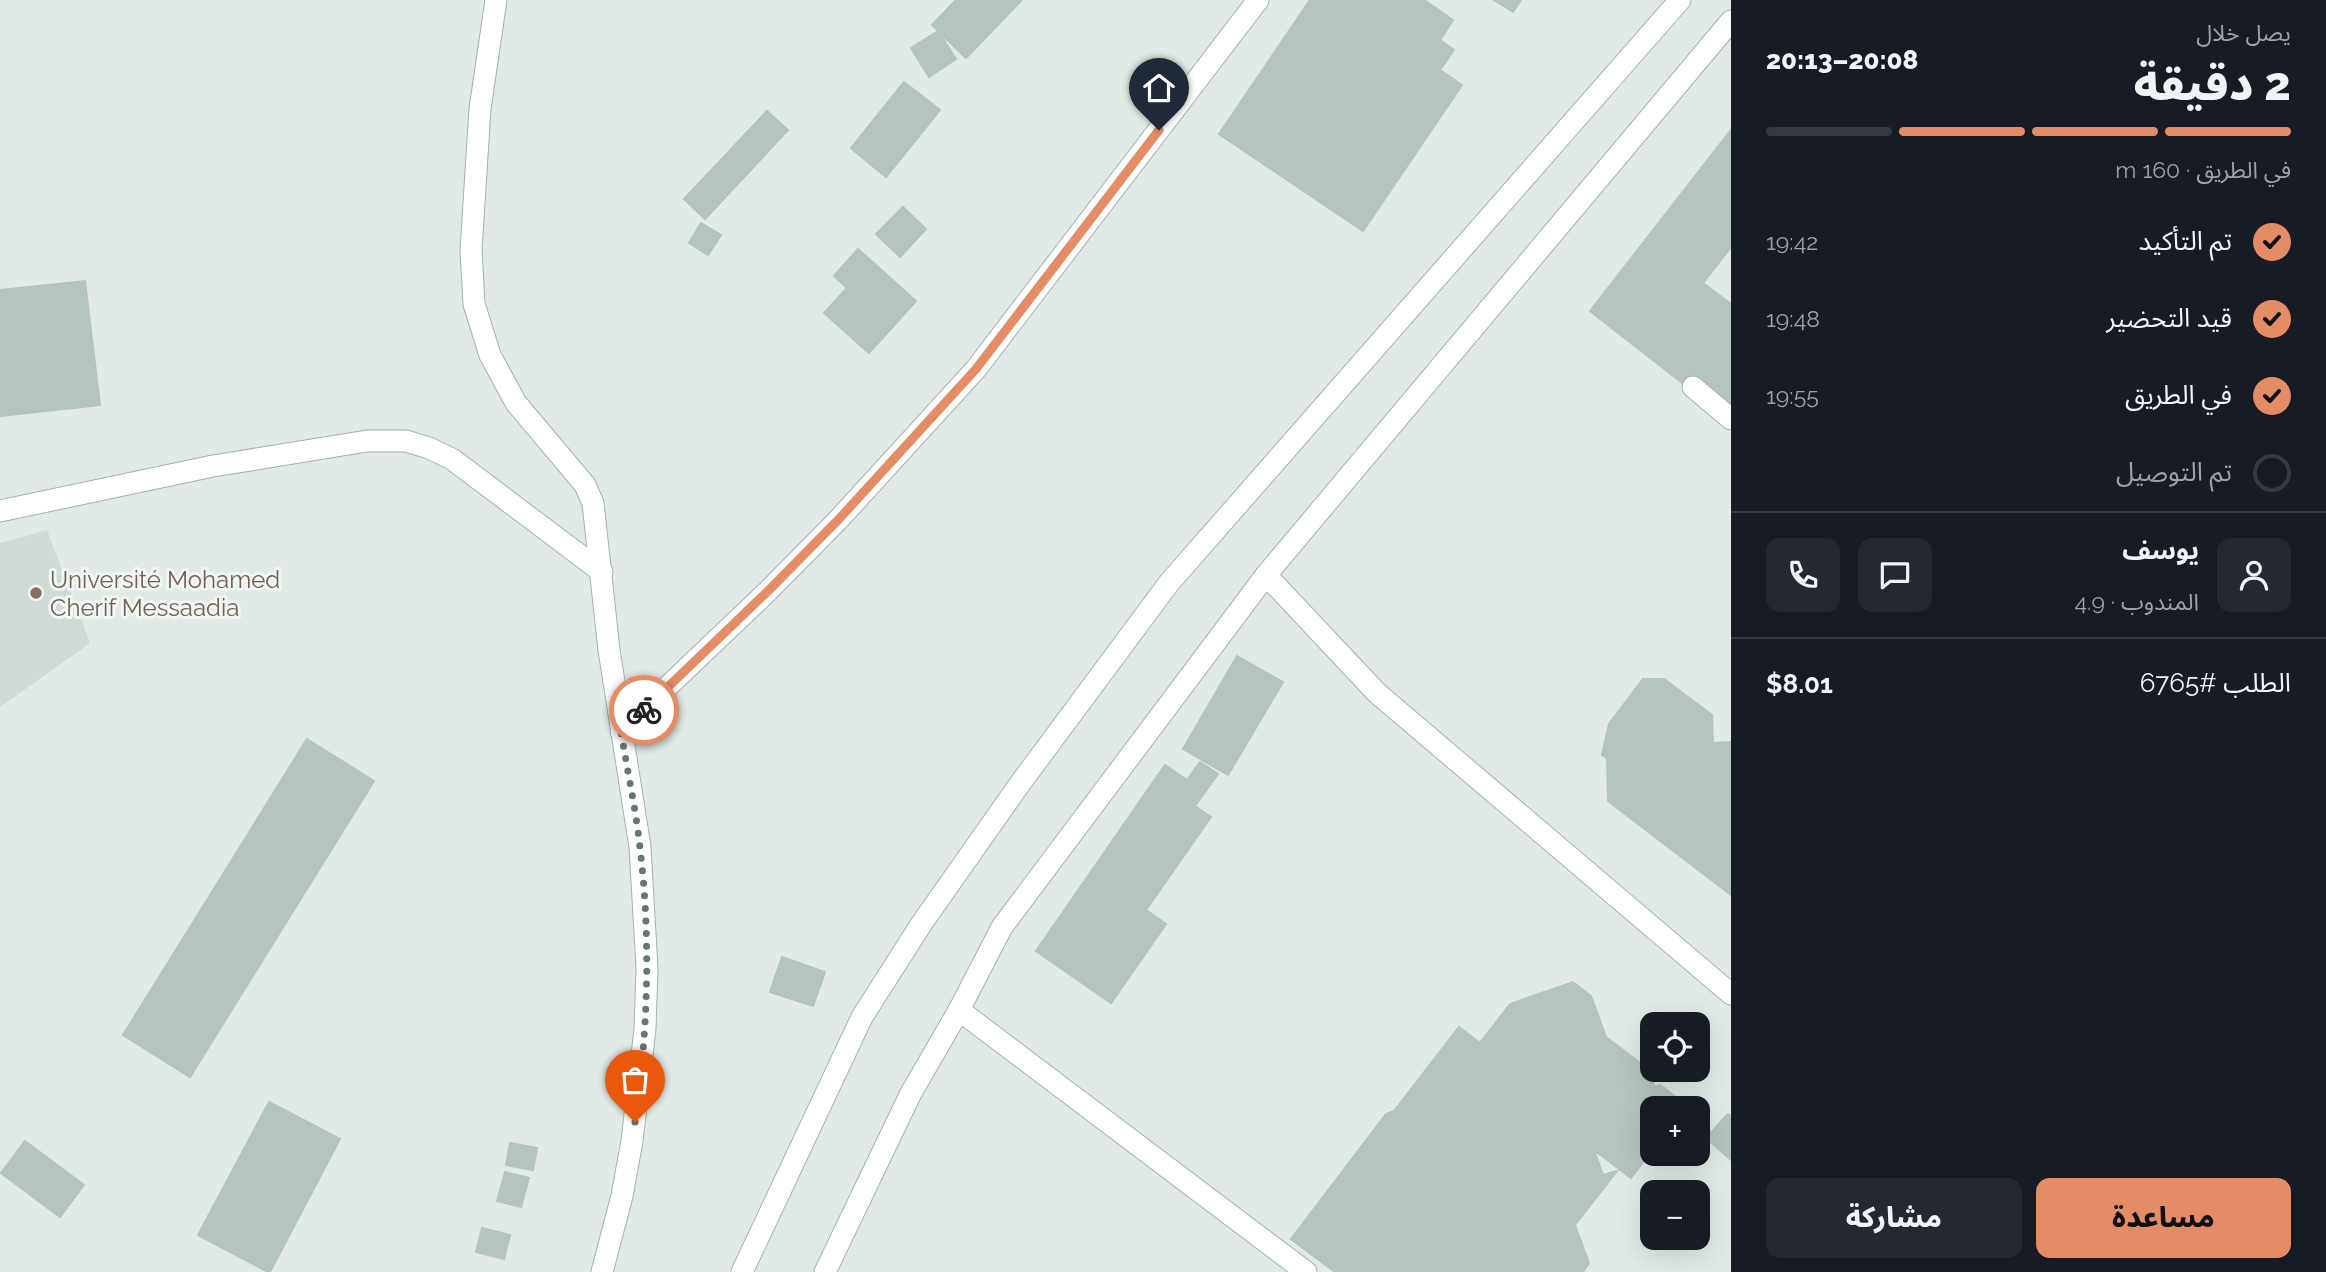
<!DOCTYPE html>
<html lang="ar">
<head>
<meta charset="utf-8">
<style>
  :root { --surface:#171b24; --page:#242831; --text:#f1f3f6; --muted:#9ea1a6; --line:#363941; --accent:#e48c65 }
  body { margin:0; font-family:Raleway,"Noto Sans Arabic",sans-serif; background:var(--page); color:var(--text); direction:rtl; height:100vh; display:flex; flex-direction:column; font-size:26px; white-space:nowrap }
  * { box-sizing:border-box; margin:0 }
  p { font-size:23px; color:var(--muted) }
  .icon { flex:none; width:38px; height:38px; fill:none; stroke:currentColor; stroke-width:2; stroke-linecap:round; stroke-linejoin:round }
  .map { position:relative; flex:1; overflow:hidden; direction:ltr }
  .drawer { display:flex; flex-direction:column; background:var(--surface); width:595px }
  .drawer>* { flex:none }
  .tools { position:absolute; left:1640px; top:1012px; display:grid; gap:14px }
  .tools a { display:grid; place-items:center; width:70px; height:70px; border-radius:14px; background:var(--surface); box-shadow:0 7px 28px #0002; font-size:35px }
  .pin { position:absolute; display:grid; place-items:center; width:60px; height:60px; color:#fff; margin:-72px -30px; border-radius:50% 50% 50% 0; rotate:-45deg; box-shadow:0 0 7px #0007 }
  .pin .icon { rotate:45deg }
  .courier { position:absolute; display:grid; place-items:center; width:70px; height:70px; margin:-35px; border:5px solid #e48c65; border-radius:50%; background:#fff; color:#222; box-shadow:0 2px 9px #0007 }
  .headline em { font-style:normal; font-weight:800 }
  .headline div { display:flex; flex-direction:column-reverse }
  .headline { display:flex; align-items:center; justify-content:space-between; height:119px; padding:0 35px }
  h1 { font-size:46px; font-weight:800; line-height:52px }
  .bar { display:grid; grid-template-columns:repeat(4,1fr); gap:10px 7px; align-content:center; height:84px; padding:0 35px }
  .bar i { height:9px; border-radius:5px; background:var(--line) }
  .bar .current { background:var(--accent) }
  .bar p { grid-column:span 4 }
  .line { display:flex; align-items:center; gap:18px; padding:0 35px; border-top:2px solid var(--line) }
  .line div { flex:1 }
  .round { display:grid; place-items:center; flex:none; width:74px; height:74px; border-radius:14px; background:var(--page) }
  ol { padding:0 35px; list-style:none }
  li { display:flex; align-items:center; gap:21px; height:77px }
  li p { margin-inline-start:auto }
  li .icon { padding:7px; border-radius:50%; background:var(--accent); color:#111; stroke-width:4 }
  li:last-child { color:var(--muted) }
  li i { width:38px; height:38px; border:4px solid var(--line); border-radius:50% }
  .button { display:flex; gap:14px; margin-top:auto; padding:14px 35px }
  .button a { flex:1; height:80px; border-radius:14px; background:var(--accent); color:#111; font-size:28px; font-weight:800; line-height:80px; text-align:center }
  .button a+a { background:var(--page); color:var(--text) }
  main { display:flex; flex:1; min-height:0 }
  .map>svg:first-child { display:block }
  .built { fill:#cfd9d5 }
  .building { fill:#b6c4bf; stroke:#b4c3bd; stroke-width:2 }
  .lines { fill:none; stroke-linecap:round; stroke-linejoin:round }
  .minor-casing { stroke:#a4b1ad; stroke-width:23 }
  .minor { stroke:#fff; stroke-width:21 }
  .done { stroke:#667772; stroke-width:7; stroke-dasharray:0 12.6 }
  .route { stroke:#e48c65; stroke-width:9 }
  .education-dot { fill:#8d6e63; stroke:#f1f7f4; stroke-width:2.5 }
  .labels { text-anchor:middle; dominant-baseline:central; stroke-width:6; stroke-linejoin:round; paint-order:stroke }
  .education-label { font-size:24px; fill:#785e54; stroke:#f1f7f4; text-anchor:start }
</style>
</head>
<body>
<main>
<section class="drawer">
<div class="headline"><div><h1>2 دقيقة</h1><p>يصل خلال</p></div><em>20:08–20:13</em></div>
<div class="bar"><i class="current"></i><i class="current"></i><i class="current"></i><i></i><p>في الطريق · 160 m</p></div>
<ol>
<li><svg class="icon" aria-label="check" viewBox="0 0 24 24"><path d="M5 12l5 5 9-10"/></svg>تم التأكيد<p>19:42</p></li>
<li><svg class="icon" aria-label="check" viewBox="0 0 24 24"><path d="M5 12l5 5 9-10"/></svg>قيد التحضير<p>19:48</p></li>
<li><svg class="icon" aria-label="check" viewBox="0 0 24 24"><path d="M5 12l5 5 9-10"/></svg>في الطريق<p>19:55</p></li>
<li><i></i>تم التوصيل</li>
</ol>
<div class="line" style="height:126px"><a class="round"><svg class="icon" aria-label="person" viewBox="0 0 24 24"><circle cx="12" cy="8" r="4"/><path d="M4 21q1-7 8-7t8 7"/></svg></a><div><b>يوسف</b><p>المندوب · 4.9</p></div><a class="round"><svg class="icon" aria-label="chat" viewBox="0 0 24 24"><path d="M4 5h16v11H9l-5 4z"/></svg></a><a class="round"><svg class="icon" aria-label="phone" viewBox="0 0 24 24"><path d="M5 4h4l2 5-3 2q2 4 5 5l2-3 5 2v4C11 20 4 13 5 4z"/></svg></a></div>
<div class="line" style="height:91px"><div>الطلب #6765</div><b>$8.01</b></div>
<div class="button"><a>مساعدة</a><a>مشاركة</a></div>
</section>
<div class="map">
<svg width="1731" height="1272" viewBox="0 0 1731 1272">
  <rect width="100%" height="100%" fill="#e1eae6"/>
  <path class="built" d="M47 530 90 643 0 707V543Z"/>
  <g class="building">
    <path d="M956 0H1020L1021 1 966 58 932 25Z"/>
    <path d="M1310 0H1424L1453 20 1440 40 1454 50 1440 70 1462 85 1363 231 1219 134Z"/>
    <path d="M1494 0H1521L1513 12Z"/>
    <path d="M938 31 956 59 929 77 911 48Z"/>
    <path d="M904 82 940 110 886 177 851 148Z"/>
    <path d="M767 111 788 130 705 219 684 199Z"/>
    <path d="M1731 130V247L1703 283 1731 304V421L1590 311Z"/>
    <path d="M903 207 926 229 900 257 876 234Z"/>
    <path d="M701 223 721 235 708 255 689 243Z"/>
    <path d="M858 249 916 301 869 353 824 313 847 288 834 276Z"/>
    <path d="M85 281 100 405 0 416V290Z"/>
    <path d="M1237 656 1283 682 1228 775 1183 749Z"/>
    <path d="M1643 679H1664L1712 715 1713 743 1731 742V895L1608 801 1607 758 1602 755 1609 724Z"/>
    <path d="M307 739 374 781 190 1077 123 1035Z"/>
    <path d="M1200 762 1218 774 1195 806 1211 817 1146 910 1166 924 1111 1003 1036 951 1165 765 1187 780Z"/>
    <path d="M782 957 825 972 813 1006 770 992Z"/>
    <path d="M1573 982 1591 996 1606 1037 1648 1069 1655 1087 1660 1085 1686 1105 1684 1108H1652V1150L1631 1178 1594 1150 1603 1175 1617 1171 1575 1225 1589 1263 1583 1272H1335L1291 1239 1386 1114 1394 1111 1459 1027 1480 1043 1510 1004Z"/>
    <path d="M269 1102 340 1139 270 1272H268L198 1235Z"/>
    <path d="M1728 1114 1731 1117 1730 1159 1706 1138Z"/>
    <path d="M25 1141 84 1185 60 1217 1 1173Z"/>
    <path d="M510 1143 537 1148 533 1170 506 1165Z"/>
    <path d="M505 1172 529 1178 521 1207 497 1201Z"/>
    <path d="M482 1228 510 1235 504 1259 476 1252Z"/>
  </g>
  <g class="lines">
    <g class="minor-casing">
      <g id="minor">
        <path d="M496 0 480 109 471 250 474 304 490 355 516 403 585 485 593 503 609 650 640 847 647 968 645 1029 632 1141 622 1196 602 1272"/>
        <path d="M1693 387 1731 419"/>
        <path d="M0 511 213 466 367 441H406L429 448 452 459 602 572"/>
        <path d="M1266 575 1377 693 1731 994"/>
        <path d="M621 731 768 591 839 519 976 369 1258 0"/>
        <path d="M959 1010 1306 1272"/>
        <path d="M742 1272 862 1017 922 923 1019 785 1169 583 1680 0"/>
        <path d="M825 1272 911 1093 959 1010 1002 927 1266 575 1731 21"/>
      </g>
    </g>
    <use href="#minor" class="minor"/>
  </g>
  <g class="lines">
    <path class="done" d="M635 1122C648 1031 651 939 640 848 636 809 627 770 621 731L644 710"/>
    <path class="route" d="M644 710 768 591 839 519 976 369 1159 130"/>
  </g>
  <circle class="education-dot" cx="36" cy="593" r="7"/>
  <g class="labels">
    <g class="education-label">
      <text x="50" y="579">Université Mohamed<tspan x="50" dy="28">Cherif Messaadia</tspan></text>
    </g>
  </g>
</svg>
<div class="tools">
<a><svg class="icon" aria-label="locate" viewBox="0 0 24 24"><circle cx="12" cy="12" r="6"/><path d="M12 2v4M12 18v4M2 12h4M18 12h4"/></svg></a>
<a>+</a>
<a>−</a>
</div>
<div class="pin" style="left:635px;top:1122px;background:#ea580c"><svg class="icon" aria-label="bag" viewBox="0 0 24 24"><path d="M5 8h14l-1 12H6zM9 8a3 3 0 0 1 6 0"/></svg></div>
<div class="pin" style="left:1159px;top:130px;background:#1f2937"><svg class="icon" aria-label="home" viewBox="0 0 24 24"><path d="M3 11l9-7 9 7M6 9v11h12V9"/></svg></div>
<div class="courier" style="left:644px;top:710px"><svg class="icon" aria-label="bike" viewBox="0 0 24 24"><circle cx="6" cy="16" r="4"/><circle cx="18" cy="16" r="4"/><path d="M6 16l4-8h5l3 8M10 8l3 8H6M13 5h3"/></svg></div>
</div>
</main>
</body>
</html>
